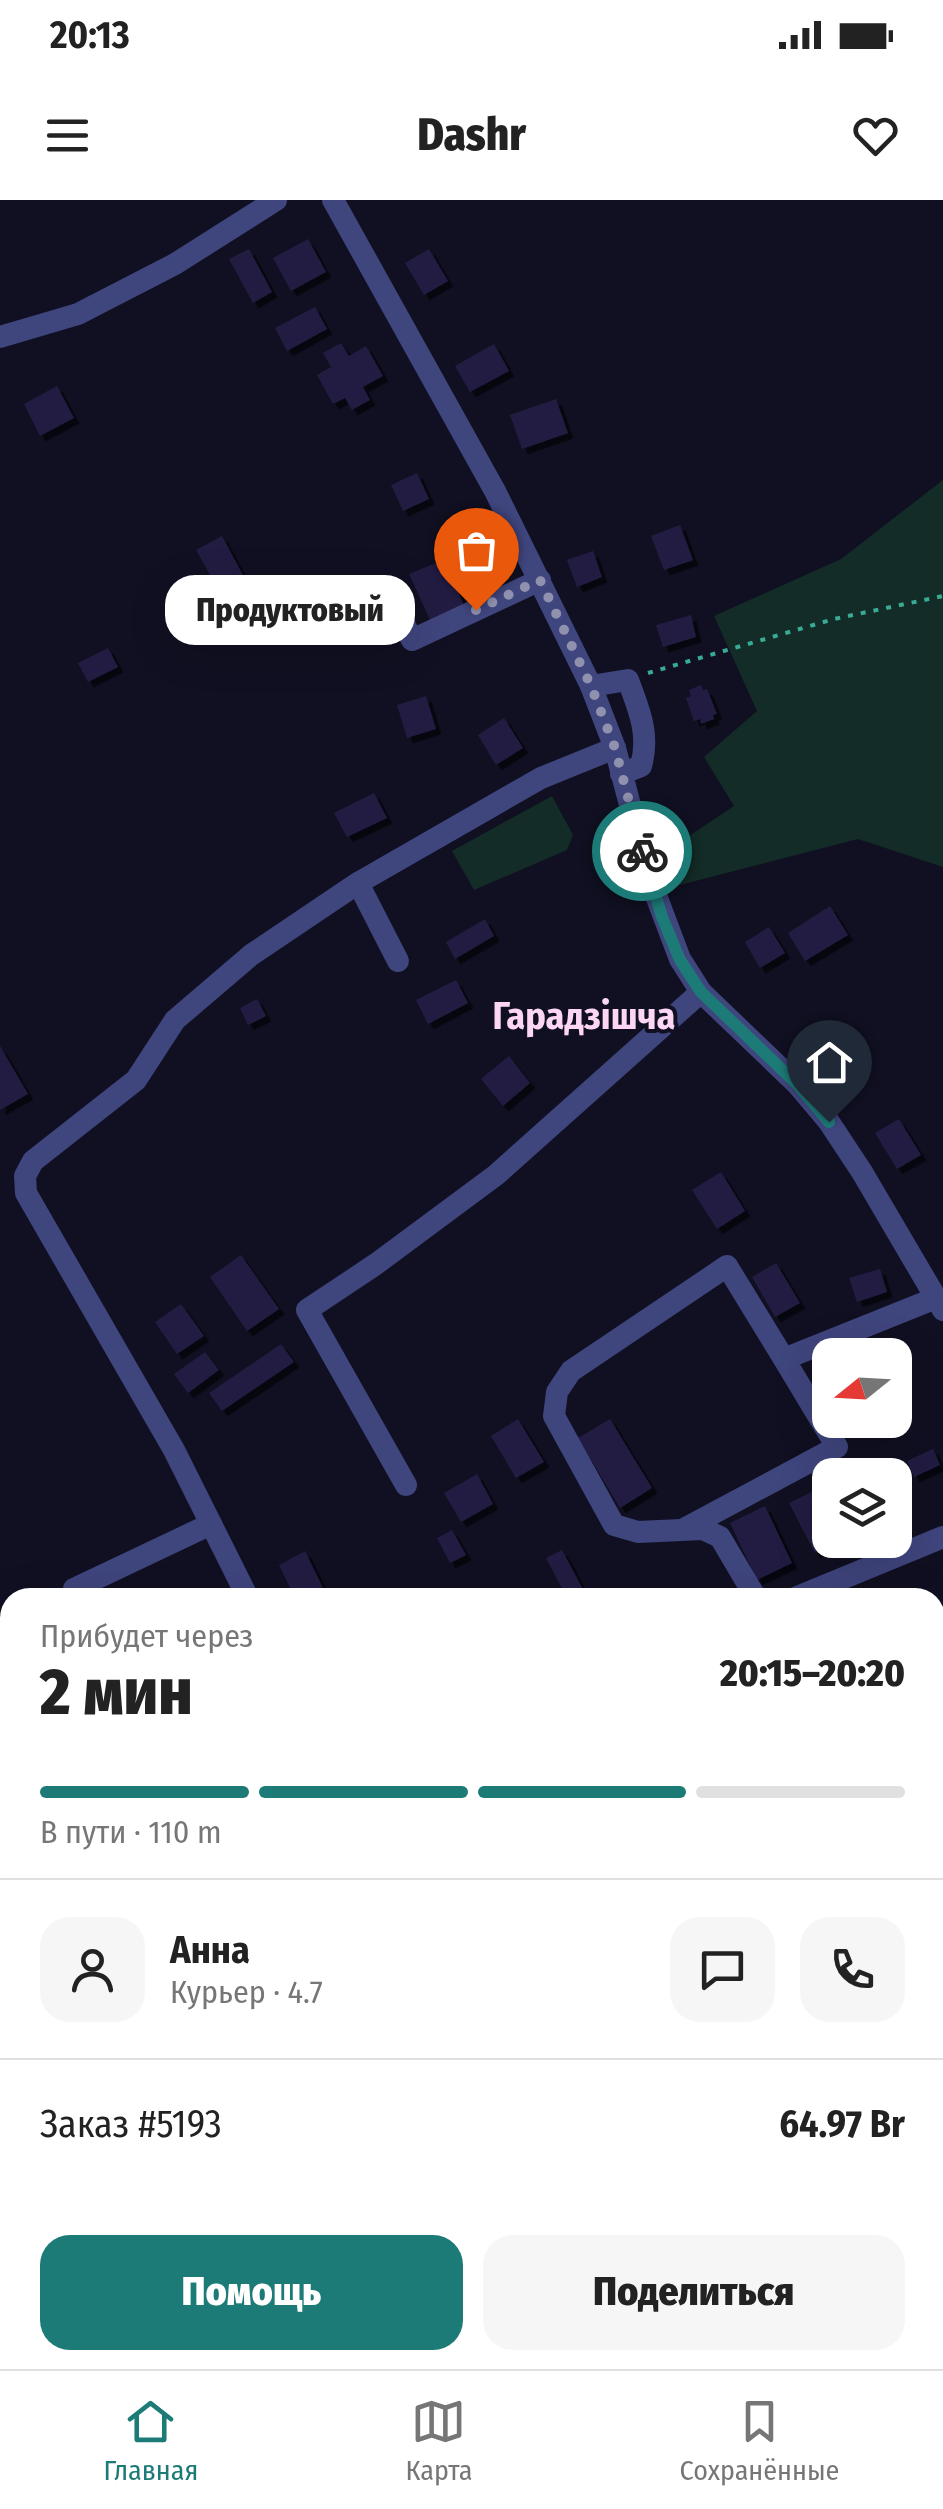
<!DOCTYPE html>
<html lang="ru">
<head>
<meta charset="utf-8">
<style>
  :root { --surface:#fff; --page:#f6f6f6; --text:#222; --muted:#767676; --line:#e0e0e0; --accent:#1c7b77 }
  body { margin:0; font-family:"Fira Sans Condensed",sans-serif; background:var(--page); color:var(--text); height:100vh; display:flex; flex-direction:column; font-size:38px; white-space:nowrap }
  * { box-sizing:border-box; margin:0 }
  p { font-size:32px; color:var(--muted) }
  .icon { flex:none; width:55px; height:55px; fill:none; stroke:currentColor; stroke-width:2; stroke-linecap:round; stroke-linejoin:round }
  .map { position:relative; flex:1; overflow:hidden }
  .side { position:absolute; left:0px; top:1388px; width:945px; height:782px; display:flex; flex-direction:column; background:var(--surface); border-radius:30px 30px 0 0; box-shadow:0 10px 40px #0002 }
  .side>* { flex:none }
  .needle { width:65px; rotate:252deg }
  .tools { position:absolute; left:812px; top:1138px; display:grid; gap:20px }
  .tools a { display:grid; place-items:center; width:100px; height:100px; border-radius:20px; background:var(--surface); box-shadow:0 10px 40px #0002; font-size:50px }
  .pin { position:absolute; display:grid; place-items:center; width:85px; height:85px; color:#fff; margin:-102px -42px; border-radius:50% 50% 50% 0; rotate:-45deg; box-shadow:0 0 10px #0007 }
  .pin .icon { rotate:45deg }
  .courier { position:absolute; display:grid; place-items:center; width:100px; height:100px; margin:-50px; border:8px solid #1c7b77; border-radius:50%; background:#fff; color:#222; box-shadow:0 2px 12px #0007 }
  .bubble { position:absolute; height:70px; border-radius:30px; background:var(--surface); box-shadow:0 10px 40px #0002; font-size:32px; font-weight:800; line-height:70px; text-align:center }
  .head em { font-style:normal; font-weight:800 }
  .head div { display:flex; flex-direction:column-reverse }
  .head { display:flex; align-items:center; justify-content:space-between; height:170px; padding:0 40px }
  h1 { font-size:65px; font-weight:800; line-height:75px }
  .bar { display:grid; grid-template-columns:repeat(4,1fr); gap:15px 10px; align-content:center; height:120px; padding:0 40px }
  .bar i { height:12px; border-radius:8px; background:var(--line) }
  .bar .selected { background:var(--accent) }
  .bar p { grid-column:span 4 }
  .line { display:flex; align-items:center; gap:25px; padding:0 40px; border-top:2px solid var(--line) }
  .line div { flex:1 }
  .round { display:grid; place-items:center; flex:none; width:105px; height:105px; border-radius:30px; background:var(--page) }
  .action { display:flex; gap:20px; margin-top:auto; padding:20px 40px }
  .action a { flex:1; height:115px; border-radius:30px; background:var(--accent); color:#fff; font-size:40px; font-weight:800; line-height:115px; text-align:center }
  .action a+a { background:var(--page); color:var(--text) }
  .status { display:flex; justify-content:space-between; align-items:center; height:70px; padding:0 50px; background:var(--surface); direction:ltr }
  .status svg { height:28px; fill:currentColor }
  header { display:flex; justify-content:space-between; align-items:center; height:130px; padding:0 40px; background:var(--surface); font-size:45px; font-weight:800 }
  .tabs { display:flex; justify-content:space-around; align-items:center; height:140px; border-top:2px solid var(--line); background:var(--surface); font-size:28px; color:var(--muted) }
  .tabs a { display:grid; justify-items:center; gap:5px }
  .tabs .selected { color:var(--accent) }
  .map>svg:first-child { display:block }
  .green { fill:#132c27 }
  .building { fill:#201e42; filter:url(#shadow) }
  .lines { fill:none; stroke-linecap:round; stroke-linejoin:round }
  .path { stroke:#39ab94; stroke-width:4; stroke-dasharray:5 8; stroke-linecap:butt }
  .minor { stroke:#3f457d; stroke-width:22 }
  .done { stroke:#9091af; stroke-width:10; stroke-dasharray:0 18 }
  .route { stroke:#1c7b77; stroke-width:12 }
  .labels { text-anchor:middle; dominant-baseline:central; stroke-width:8; stroke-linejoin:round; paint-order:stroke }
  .quarter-label { font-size:38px; font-weight:bold; fill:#fcd6f3; stroke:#101022 }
</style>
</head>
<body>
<div class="status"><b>20:13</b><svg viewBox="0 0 49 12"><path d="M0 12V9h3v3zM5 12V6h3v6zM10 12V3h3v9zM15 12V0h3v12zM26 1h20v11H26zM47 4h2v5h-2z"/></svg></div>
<header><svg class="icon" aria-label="menu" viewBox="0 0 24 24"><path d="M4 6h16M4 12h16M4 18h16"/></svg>Dashr<svg class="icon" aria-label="heart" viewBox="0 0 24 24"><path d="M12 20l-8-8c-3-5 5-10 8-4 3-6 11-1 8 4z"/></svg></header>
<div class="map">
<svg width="943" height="2169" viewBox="0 0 943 2169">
  <defs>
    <filter id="shadow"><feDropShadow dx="5.5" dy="5.5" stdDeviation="0" flood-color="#0009"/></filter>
  </defs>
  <rect width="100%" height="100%" fill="#101022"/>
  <g class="green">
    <path d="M943 280V667L858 639 672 687 668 650 734 606 704 557 757 511 714 416 841 359Z"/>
    <path d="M552 596 573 635 567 650 474 690 452 651Z"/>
  </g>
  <g class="building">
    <path d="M308 39 326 72 291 91 273 58Z"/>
    <path d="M249 49 272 92 253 103 229 59Z"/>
    <path d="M429 49 448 81 424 95 405 63Z"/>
    <path d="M315 107 327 129 287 151 275 128Z"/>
    <path d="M341 143 349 156 366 146 383 176 363 187 370 200 352 210 345 198 333 204 317 175 331 167 323 153Z"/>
    <path d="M494 144 509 171 470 192 455 166Z"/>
    <path d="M57 186 74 218 40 236 24 204Z"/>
    <path d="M556 199 568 233 522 249 510 215Z"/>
    <path d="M417 273 429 299 403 311 391 285Z"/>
    <path d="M680 325 693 360 664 370 651 336Z"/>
    <path d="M222 336 244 377 219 391 196 350Z"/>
    <path d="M593 351 602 377 577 387 567 360Z"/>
    <path d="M443 360 466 409 432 424 409 374Z"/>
    <path d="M691 415 696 437 663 447 656 425Z"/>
    <path d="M108 448 118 467 88 482 78 463Z"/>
    <path d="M701 485 703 490 707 489 717 514 713 515 714 519 701 524 700 519 694 521 686 498 691 496 689 490Z"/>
    <path d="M426 496 436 529 407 538 397 505Z"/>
    <path d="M504 518 523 548 496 565 478 535Z"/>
    <path d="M374 593 387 618 347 637 334 613Z"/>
    <path d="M830 706 848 735 805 761 788 733Z"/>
    <path d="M485 719 494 736 455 759 446 742Z"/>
    <path d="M769 727 785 753 760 768 745 742Z"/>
    <path d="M456 780 468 803 428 824 416 800Z"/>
    <path d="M257 799 266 816 248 825 240 808Z"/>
    <path d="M844 845 858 865 837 879 823 860Z"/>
    <path d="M0 846 28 894 0 910Z"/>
    <path d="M509 856 530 883 503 906 481 879Z"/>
    <path d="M899 919 921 955 897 969 875 933Z"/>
    <path d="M721 972 745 1011 717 1029 692 990Z"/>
    <path d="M241 1055 279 1109 247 1131 210 1077Z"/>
    <path d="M776 1063 800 1103 775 1117 752 1077Z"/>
    <path d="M880 1069 887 1092 857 1102 849 1078Z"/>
    <path d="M181 1104 204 1136 177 1154 155 1122Z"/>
    <path d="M281 1144 294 1162 222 1211 209 1193Z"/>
    <path d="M205 1152 219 1170 188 1193 174 1174Z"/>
    <path d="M518 1219 544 1262 516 1278 491 1236Z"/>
    <path d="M610 1219 652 1288 620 1308 578 1238Z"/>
    <path d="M933 1249 940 1265 914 1277 907 1261Z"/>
    <path d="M477 1274 493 1304 461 1322 444 1293Z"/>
    <path d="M822 1287 830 1303V1340H841L815 1353 789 1303Z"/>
    <path d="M765 1306 792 1363 757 1380 730 1323Z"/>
    <path d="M452 1330 466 1355 450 1363 437 1338Z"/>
    <path d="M562 1350 585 1393 576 1398H567L546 1358Z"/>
    <path d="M305 1351 328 1398H295L279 1365Z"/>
    <path d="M941 1633 943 1636V1687L935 1672V1636Z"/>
    <path d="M10 1685V1732L0 1736V1690Z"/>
    <path d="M9 2102 10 2134 0 2139V2106Z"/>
  </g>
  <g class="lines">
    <path class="path" d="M648 473 834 419 943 396"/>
    <g class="minor">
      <path d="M333 0 495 291 591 486 615 548 649 677 680 759 701 792 797 884 829 922 862 972 943 1110"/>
      <path d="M0 137 78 114 175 64 276 0"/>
      <path d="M389 394 412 440 540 380"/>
      <path d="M591 486 628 480C639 510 650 534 641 566L621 574"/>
      <path d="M358 683 398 761"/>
      <path d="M406 1285 307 1110 376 1064 496 975 701 792"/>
      <path d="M684 1329 837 1247 784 1159"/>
      <path d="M74 1389 211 1324"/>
      <path d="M248 1398 174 1250 26 993 25 976 33 961 136 880 175 820 251 755 358 683 541 578 615 548"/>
      <path d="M756 1398 720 1337 703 1329 638 1332 614 1325 554 1216 557 1192 571 1171 727 1066 784 1159 936 1098"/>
      <path d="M795 1398 943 1337"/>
      <path d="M935 1723 943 1719"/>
      <path d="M0 1783 10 1779"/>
      <path d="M617 2160 621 2169"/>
      <path d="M39 2169 60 2160"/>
      <path d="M904 2169 923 2160"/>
    </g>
  </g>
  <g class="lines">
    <path class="done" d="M476 410 540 380 591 486 615 548 642 651"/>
    <path class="route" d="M642 651 662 717 680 760 701 792 797 884 829 922"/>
  </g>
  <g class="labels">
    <g class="quarter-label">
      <text x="584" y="816">Гарадзішча</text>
    </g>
  </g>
</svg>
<div class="tools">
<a><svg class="needle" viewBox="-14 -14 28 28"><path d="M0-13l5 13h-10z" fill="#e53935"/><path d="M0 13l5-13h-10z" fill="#767676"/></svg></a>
<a><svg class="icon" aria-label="layers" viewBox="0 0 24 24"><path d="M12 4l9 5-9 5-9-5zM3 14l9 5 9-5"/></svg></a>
</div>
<div class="pin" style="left:476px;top:410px;background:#ea580c"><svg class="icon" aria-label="bag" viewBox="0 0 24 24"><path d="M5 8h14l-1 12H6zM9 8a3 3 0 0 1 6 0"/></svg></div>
<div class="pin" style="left:829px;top:922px;background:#1f2937"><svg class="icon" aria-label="home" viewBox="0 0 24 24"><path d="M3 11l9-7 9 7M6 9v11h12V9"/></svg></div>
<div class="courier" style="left:642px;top:651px"><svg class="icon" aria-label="bike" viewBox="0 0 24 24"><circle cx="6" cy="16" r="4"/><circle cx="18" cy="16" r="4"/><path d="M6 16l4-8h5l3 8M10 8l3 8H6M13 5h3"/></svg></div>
<div class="bubble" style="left:165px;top:375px;width:250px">Продуктовый</div>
<section class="side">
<div class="head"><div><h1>2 мин</h1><p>Прибудет через</p></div><em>20:15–20:20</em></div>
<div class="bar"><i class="selected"></i><i class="selected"></i><i class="selected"></i><i></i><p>В пути · 110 m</p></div>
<div class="line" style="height:180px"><a class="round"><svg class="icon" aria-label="person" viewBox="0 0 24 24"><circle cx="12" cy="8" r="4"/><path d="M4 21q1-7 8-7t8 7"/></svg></a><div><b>Анна</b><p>Курьер · 4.7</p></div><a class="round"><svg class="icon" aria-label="chat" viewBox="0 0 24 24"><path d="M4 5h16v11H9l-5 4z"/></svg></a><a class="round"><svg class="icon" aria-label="phone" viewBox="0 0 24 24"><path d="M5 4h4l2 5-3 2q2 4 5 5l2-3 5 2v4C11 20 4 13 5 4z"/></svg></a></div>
<div class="line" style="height:130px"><div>Заказ #5193</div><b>64.97 Br</b></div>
<div class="action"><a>Помощь</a><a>Поделиться</a></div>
</section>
</div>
<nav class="tabs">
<a class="selected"><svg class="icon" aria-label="home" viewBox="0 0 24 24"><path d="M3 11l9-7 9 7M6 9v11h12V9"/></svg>Главная</a>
<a><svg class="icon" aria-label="map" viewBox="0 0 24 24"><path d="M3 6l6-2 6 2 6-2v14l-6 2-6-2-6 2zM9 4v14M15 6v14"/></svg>Карта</a>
<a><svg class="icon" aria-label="saved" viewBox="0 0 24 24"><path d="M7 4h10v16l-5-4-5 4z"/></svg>Сохранённые</a>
</nav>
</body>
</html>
